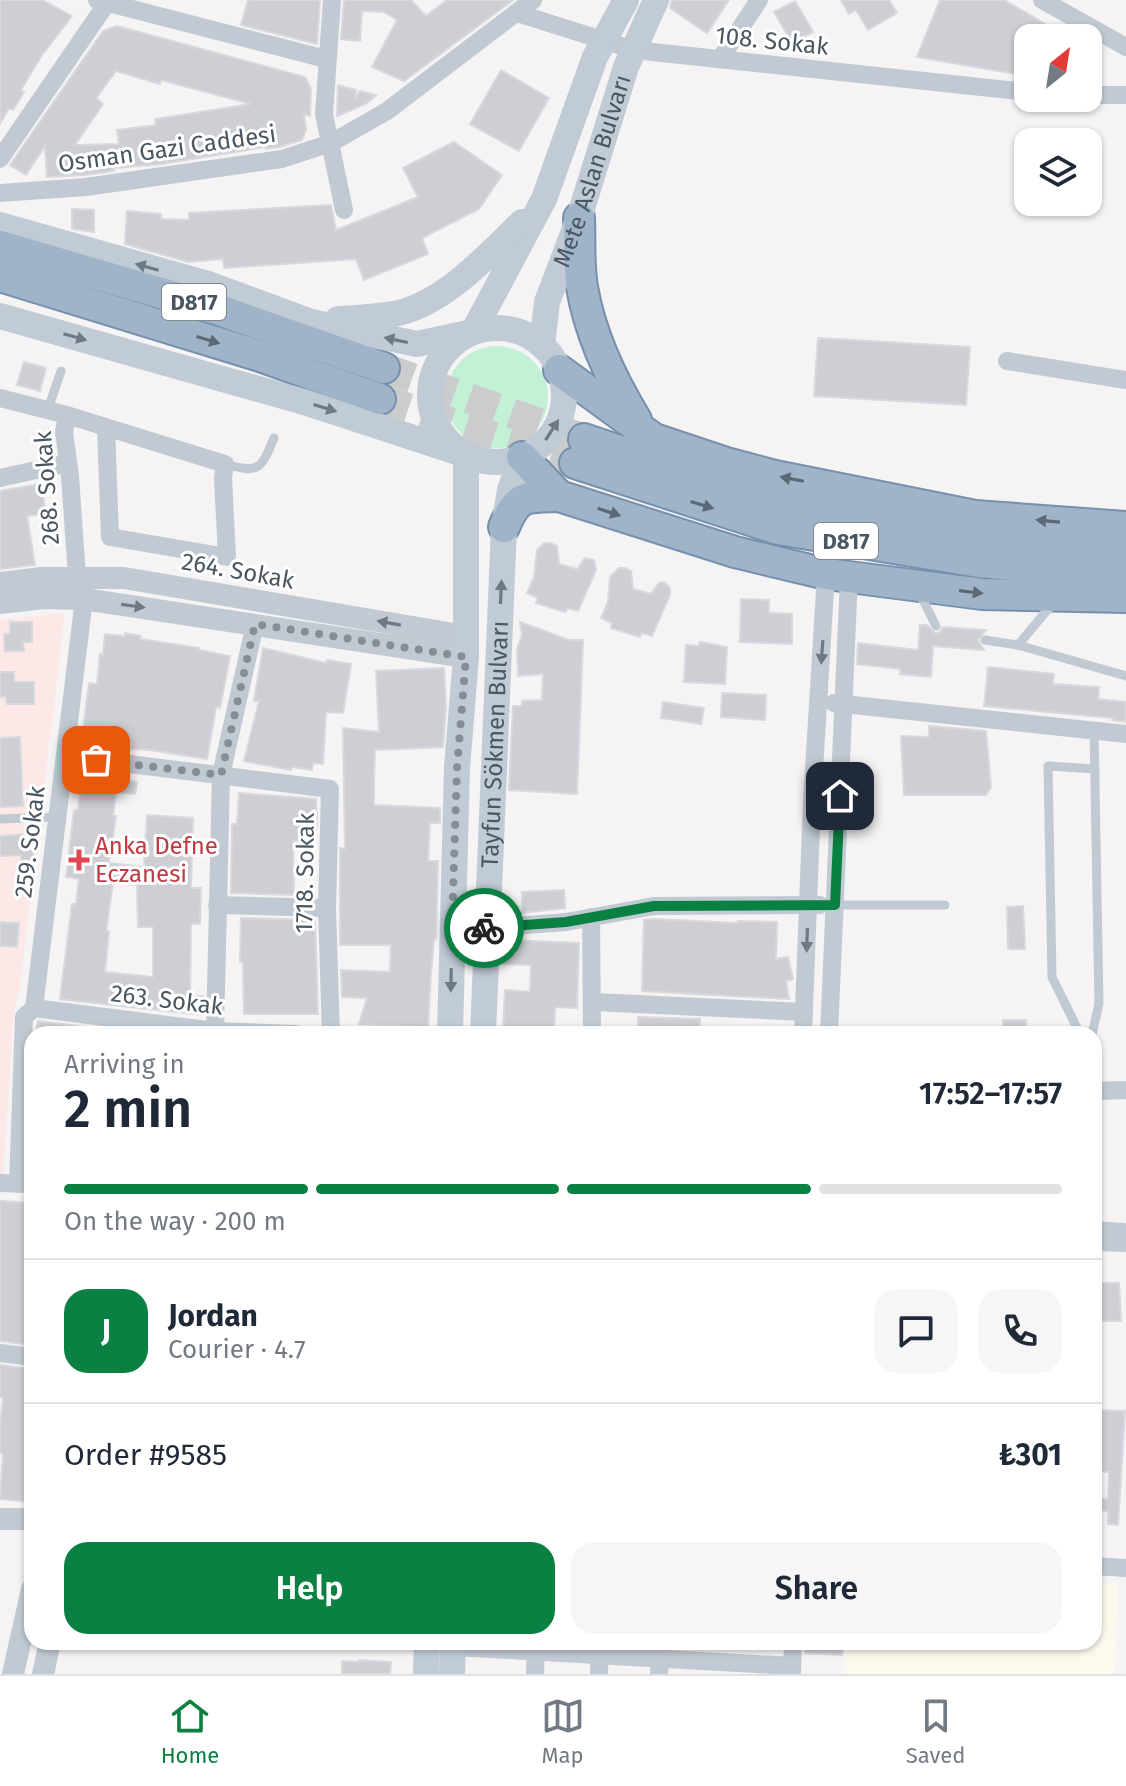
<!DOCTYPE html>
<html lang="en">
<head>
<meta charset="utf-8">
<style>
  :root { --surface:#fff; --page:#f6f6f7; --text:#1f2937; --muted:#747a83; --line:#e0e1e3; --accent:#0b8043 }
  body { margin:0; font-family:"Fira Sans",sans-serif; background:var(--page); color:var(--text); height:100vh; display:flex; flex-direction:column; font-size:30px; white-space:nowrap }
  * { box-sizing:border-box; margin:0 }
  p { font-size:26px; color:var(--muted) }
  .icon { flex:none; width:44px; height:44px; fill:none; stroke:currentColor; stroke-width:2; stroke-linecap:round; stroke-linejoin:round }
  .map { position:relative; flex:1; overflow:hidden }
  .details { position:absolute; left:24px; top:1026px; width:1078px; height:624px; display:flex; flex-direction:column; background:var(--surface); border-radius:24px; box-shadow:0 2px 6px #0004 }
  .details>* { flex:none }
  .needle { width:52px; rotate:30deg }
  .buttons { position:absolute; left:1014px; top:24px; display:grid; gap:16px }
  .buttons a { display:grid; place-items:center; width:88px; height:88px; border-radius:16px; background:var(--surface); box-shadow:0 2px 6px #0004; font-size:40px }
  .pin { position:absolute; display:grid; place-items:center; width:68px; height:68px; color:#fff; margin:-34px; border-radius:16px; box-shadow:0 4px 12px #0006 }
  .courier { position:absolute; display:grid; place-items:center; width:80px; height:80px; margin:-40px; border:6px solid #0b8043; border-radius:50%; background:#fff; color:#222; box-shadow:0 2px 10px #0007 }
  .head em { font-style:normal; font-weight:600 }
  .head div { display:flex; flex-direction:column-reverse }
  .head { display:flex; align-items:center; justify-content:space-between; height:136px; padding:0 40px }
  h1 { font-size:52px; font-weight:600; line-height:60px }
  .bar { display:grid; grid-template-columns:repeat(4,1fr); gap:12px 8px; align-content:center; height:96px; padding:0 40px }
  .bar i { height:10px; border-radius:6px; background:var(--line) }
  .bar .current { background:var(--accent) }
  .bar p { grid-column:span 4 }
  .line { display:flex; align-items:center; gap:20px; padding:0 40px; border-top:2px solid var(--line) }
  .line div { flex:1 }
  .round { display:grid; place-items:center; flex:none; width:84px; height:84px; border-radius:24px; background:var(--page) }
  .cta { display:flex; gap:16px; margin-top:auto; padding:16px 40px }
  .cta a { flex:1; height:92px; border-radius:24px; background:var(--accent); color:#fff; font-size:32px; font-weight:600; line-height:92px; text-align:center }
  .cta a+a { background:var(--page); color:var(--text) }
  .dock { display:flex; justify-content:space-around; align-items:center; height:112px; border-top:2px solid var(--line); background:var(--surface); font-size:22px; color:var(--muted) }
  .dock a { display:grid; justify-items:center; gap:4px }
  .dock .current { color:var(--accent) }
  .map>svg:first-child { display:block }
  .commercial { fill:#fdf9ef }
  .medical { fill:#fce8e6 }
  .green { fill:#c3f1d5 }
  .building { fill:#cdcfd5; stroke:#d7d9de; stroke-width:2; fill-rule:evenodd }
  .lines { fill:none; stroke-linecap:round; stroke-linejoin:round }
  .trunk-tunnel { stroke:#caccce; stroke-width:30; stroke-dasharray:30 15; stroke-linecap:butt }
  .trunk-casing { stroke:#7690ad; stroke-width:34 }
  .service { stroke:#c1cad2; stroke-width:9 }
  .minor { stroke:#c1cad2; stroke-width:18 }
  .tertiary { stroke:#c1cad2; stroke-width:22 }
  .secondary { stroke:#c1cbd6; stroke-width:26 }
  .trunk { stroke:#9fb4c9; stroke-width:30 }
  .oneway { fill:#6e7984 }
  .oneway2 { fill:#5b6976 }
  .oneway3 { fill:#6e7983 }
  .done { stroke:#868d94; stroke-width:8; stroke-dasharray:0 14.4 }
  .route { stroke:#0b8043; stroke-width:10 }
  .health-dot { fill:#e0444e; stroke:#fff; stroke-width:3 }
  .labels { text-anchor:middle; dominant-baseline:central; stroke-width:6; stroke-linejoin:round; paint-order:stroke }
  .shield { fill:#fff; stroke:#808990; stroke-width:2 }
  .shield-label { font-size:22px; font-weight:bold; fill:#4a5661 }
  .street-label { font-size:24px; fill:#4a5661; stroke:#fff }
  .health-label { font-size:24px; fill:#be3a42; stroke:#fff; text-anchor:start }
</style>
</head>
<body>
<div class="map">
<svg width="1126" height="1674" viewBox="0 0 1126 1674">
  <rect width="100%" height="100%" fill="#f5f3f3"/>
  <path class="commercial" d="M1094 1583 1118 1585 1115 1674H843L845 1642H1094Z"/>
  <path class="medical" d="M65 613 19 992 14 1008 3 1175H0V620Z"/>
  <circle class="green" cx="497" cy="397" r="51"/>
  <g class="building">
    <path d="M0 0H42L72 16 42 55 21 90 24 92 13 110 9 108 0 124Z"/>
    <path d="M248 0H320L317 44 241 25Z"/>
    <path d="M344 0H411L426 16 447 0H513L404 81 372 67 397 20 384 12 362 11 360 41 341 39Z"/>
    <path d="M672 0H729L707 33 670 8Z"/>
    <path d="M841 0H889L897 13 868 30 856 10 849 14Z"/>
    <path d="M940 0H1004L1069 38H1028V76L917 57Z"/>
    <path d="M795 1 813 32 792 43 774 12Z"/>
    <path d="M117 26 305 77 311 89 310 116 304 114 306 130 302 140 279 147 266 149 265 147 162 164 114 168V171L85 175 47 177 45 146 26 175 10 165 103 31ZM116 71 160 84 161 80 251 104 155 119 156 125 117 130 119 144 75 145 103 104 96 98Z"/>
    <path d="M501 70 549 98 519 151 470 124Z"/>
    <path d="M338 85 356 90 355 99 360 91 376 95 366 104 337 116Z"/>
    <path d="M454 142 502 175 479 209 422 238 428 254 364 280 356 259 224 268 223 259 188 262 125 244 127 211 161 214V219L189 220V213L331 205 336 230 418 197 403 168Z"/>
    <path d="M72 209 94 210V232L72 229Z"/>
    <path d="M818 338 970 347 966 405 814 396Z"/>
    <path d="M24 362 46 368 40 391 17 385Z"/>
    <path d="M41 484 46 514 27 516 35 565 0 569V491Z"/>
    <path d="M544 543H550L557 546 559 564 577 569 585 558 594 560 596 570 578 611 568 608 565 612 536 603 538 598 527 593 534 577 537 550Z"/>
    <path d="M619 568H625L631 571 633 589 651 594 659 583 664 582 670 588V595L652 636 642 633 640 637 611 628 612 623 601 618 608 602 610 577Z"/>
    <path d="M741 599 769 600V613L792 614V644L740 642Z"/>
    <path d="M10 622H32V642H23L24 651H5L4 634H10Z"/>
    <path d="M520 622 569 640H583L577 794 509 790 513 706H522V701L542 700 543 674 518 676 517 649 522 635Z"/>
    <path d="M920 625H927L935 633 940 632 943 627 986 630 978 640 984 650 933 646 931 677 900 674 901 669 857 664 858 643 918 650Z"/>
    <path d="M125 633 141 636 140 639 199 648V650L230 656 220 708 216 707 207 759 150 750 81 746 89 683 97 684 100 654H103L105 634 125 636Z"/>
    <path d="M700 642 727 647 725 684 684 682 686 645 699 646Z"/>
    <path d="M263 648 326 663 327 660 351 664 343 713 326 712 323 764 313 763 312 770 292 767 291 770 244 761 259 701H254Z"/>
    <path d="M988 667 1054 674 1053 684 1099 687 1098 699 1126 702V722L1112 720V718L984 706Z"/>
    <path d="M444 668 446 707 443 747 375 750 374 778V805L440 808V823H430L428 861H438V864L436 939 434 940 431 972 428 1028 359 1024 367 998 342 997 341 970 390 972 391 945H340V848L345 849 343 728 379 732 376 671Z"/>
    <path d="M0 672H14V682H34V704H7L6 697H0Z"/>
    <path d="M722 693 766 695 765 720 721 717Z"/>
    <path d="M663 702 704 708 701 724 661 718Z"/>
    <path d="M929 726 986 731 991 787 986 795H904L901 736 929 737Z"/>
    <path d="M20 737 23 806 0 807V738Z"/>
    <path d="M82 775 137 782 135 794 116 792 113 816H116L109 863 144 867 147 815 193 818 191 888H201L200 924H191L190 996H203L202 1015 60 999 72 904H76L79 879 66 877 74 810H78ZM113 883 137 885 138 927H153V977L105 972 109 931H106Z"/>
    <path d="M239 793 316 799 317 823 314 842 293 841 294 895 231 893 232 824H237Z"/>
    <path d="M30 834 31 843 34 842 33 864H21V855L0 856V836Z"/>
    <path d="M564 890 565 908 522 913V892Z"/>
    <path d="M1023 906 1025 949H1008L1007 907Z"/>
    <path d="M241 918 315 920 318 1014H244L243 962H240Z"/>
    <path d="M654 919 738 923V921L777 922 776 959 788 957 793 979 786 981 789 999 642 991 644 920Z"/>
    <path d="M0 922 19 923 17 947 0 946Z"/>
    <path d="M505 940 579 943 577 1008 555 1007 554 1029 539 1028V1032L503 1030 505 990 530 992 531 965 504 964Z"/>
    <path d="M638 1017 700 1019V1034H638Z"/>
    <path d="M1003 1020H1026L1027 1034H1003Z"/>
    <path d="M38 1021 77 1026V1034H35Z"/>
    <path d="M0 1201 32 1203V1345L0 1341Z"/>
    <path d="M1099 1283H1119L1121 1321H1098Z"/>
    <path d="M0 1365 32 1369V1502L0 1499 3 1454 0 1453V1425L3 1397H0Z"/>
    <path d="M1094 1410 1125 1411 1118 1525 1108 1524V1511L1094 1510V1498L1108 1499 1109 1472 1094 1471Z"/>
    <path d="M805 1642H843L842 1655 805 1653Z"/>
    <path d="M360 1660 391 1662 390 1674H342V1661L359 1662Z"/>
  </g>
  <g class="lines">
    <g class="trunk-tunnel">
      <path d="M384 368 584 439"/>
      <path d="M380 399 575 463"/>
    </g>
    <g class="trunk-casing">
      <g id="trunk">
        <path d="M579 218C580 240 578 264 582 287 590 335 611 379 636 420"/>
        <path d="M0 246 219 310 384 368"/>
        <path d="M0 276 260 356 380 399"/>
        <path d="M559 370 654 439 726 463 775 476 975 516 1126 527"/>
        <path d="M584 439 768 501 852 520 1041 547H1126"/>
        <path d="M522 457 559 496 735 552 826 574 982 594 1126 597"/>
        <path d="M575 463 778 529 979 562 1126 574"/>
        <path d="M504 527C518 494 525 497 559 496"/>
      </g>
    </g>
    <g class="service">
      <path d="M48 409 61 371"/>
      <path d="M225 464C260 474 261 469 274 438"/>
      <path d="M919 592 936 626"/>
      <path d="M985 640 1018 645 1054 602"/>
      <path d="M1018 645 1126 676"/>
      <path d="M0 819 57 817"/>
      <path d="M835 905H945"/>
      <path d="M1080 1034 1052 977 1048 766 1095 769"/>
      <path d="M1092 1034 1099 1004 1094 730"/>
    </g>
    <g class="minor">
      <path d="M97 0 326 59"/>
      <path d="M332 0 324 114 344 210"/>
      <path d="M1042 0 1126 47"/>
      <path d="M517 13 634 50 1028 92"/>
      <path d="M720 59 759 0"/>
      <path d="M1088 95H1126"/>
      <path d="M0 159 109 0"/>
      <path d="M0 193 86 187 282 159 331 143 387 111 533 0"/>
      <path d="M1007 361 1126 380"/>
      <path d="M0 398 67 415 64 432 70 476 77 577"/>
      <path d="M67 415 225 464 223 478 227 557 110 537 106 427"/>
      <path d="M0 478 68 463"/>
      <path d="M834 703 1126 734"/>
      <path d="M65 756 330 789 327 908 331 1034"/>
      <path d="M217 905 327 908"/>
      <path d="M591 917 592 1034"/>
      <path d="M487 928 566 922 654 906 820 905"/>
      <path d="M594 1002 804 1012"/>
      <path d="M34 1008 215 1031 296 1034"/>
      <path d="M215 1034 221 775 255 624"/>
      <path d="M803 1034 812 802 826 574"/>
      <path d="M829 1034 849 577"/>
      <path d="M1094 1091 1126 1090"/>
      <path d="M0 1183 32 1184"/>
      <path d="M18 1184 24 1017 34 1008 84 599"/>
      <path d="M1094 1230 1123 1232"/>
      <path d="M1094 1242 1126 1243"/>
      <path d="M0 1353 32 1357"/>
      <path d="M1094 1566 1126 1568"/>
      <path d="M453 1647 792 1666"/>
      <path d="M535 1674 536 1642"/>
      <path d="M599 1674 600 1642"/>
      <path d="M659 1674 661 1642"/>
      <path d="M792 1674 793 1642"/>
    </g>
    <g class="tertiary">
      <path d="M0 583 41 578H124L466 636"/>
      <path d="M0 603 44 598 84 599 466 657"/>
      <path d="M0 1519H32"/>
      <path d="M13 1674 32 1589"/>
      <path d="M43 1674 50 1642"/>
    </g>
    <g class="secondary">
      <path d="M0 225 208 284 311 322 417 344 473 332 544 199 595 57 626 0"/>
      <path d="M0 316 304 402 466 455V657L457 768 450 1034"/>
      <path d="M338 319C356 318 375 317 393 314 442 306 488 255 522 222"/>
      <circle cx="497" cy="395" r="67"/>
      <path id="s1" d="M542 345 547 302 579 218 626 67 656 0"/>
      <path id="s2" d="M483 1034 504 527 510 490 522 457"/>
      <path d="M426 1674 427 1642"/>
      <path d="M452 1674 453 1642"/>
    </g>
    <use href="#trunk" class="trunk"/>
  </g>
  <defs><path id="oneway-solid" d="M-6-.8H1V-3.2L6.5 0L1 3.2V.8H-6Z" transform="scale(2)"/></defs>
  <g class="oneway">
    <use href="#oneway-solid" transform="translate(147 267) rotate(-164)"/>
    <use href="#oneway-solid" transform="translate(75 337) rotate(16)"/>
    <use href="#oneway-solid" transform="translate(396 340) rotate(-168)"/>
    <use href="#oneway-solid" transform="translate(325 408) rotate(17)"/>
    <use href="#oneway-solid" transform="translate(552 430) rotate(-57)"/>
    <use href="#oneway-solid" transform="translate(501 592) rotate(-87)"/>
    <use href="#oneway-solid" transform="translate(451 980) rotate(91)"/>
  </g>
  <g class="oneway2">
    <use href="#oneway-solid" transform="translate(208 340) rotate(17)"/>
    <use href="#oneway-solid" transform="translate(792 479) rotate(-169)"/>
    <use href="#oneway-solid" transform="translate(702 505) rotate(17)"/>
    <use href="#oneway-solid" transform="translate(609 512) rotate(18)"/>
    <use href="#oneway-solid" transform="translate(1048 521) rotate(-175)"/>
    <use href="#oneway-solid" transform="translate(971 592) rotate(7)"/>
  </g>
  <g class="oneway3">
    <use href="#oneway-solid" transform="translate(133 606) rotate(8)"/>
    <use href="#oneway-solid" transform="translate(389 623) rotate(-170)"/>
    <use href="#oneway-solid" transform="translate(822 652) rotate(94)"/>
    <use href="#oneway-solid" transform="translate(807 940) rotate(92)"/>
  </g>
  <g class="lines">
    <path class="done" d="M96 760 221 775 255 624 466 657 457 768 452 925 484 928"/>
    <path class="route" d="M484 928 566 922 654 906 835 905 840 796"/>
  </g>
  <path class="health-dot" d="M75 848h8v8h8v8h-8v8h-8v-8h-8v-8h8z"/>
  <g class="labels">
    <g class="shield">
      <rect x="162" y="284" width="64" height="36" rx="6"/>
      <rect x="814" y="523" width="64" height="36" rx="6"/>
    </g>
    <g class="shield-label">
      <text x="194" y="302">D817</text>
      <text x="846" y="541">D817</text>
    </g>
    <g class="street-label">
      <text transform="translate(772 41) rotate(6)">108. Sokak</text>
      <text transform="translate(167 149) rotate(-8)">Osman Gazi Caddesi</text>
      <text stroke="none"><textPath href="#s1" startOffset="182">Mete Aslan Bulvarı</textPath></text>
      <text transform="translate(47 488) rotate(-94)">268. Sokak</text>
      <text transform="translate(238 571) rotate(10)">264. Sokak</text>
      <text stroke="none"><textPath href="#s2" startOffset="290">Tayfun Sökmen Bulvarı</textPath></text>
      <text transform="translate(30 842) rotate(-83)">259. Sokak</text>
      <text transform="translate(305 873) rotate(-89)">1718. Sokak</text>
      <text transform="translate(167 1000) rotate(7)">263. Sokak</text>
    </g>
    <g class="health-label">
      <text x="95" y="846">Anka Defne<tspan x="95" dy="28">Eczanesi</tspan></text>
    </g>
  </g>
</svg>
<div class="buttons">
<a><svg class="needle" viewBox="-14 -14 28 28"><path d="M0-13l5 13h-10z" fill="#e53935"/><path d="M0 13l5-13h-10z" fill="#747a83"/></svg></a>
<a><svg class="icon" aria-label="layers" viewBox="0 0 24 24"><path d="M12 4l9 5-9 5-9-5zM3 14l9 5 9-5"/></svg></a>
</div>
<div class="pin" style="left:96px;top:760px;background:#ea580c"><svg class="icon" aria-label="bag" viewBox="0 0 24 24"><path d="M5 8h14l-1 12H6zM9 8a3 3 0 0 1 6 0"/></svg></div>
<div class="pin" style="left:840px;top:796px;background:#1f2937"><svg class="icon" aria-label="home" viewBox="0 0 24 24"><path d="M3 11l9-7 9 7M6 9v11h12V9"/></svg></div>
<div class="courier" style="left:484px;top:928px"><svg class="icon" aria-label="bike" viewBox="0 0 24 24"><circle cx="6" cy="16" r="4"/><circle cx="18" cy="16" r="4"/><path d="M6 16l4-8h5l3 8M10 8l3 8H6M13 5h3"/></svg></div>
<section class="details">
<div class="head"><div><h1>2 min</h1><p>Arriving in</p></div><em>17:52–17:57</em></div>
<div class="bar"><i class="current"></i><i class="current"></i><i class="current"></i><i></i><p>On the way · 200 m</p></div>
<div class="line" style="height:144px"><b class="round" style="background:var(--accent);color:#fff">J</b><div><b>Jordan</b><p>Courier · 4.7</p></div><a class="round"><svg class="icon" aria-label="chat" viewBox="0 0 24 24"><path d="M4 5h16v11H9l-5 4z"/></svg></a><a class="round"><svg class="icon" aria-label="phone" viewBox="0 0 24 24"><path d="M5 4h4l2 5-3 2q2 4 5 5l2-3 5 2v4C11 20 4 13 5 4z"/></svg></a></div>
<div class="line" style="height:104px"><div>Order #9585</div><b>₺301</b></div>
<div class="cta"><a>Help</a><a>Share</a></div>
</section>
</div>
<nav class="dock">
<a class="current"><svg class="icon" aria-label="home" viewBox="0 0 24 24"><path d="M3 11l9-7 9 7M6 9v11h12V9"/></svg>Home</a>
<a><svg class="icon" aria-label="map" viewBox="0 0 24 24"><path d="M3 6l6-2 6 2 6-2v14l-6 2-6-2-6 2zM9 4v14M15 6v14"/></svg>Map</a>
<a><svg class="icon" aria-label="saved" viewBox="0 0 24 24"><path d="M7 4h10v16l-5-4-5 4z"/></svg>Saved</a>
</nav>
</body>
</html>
